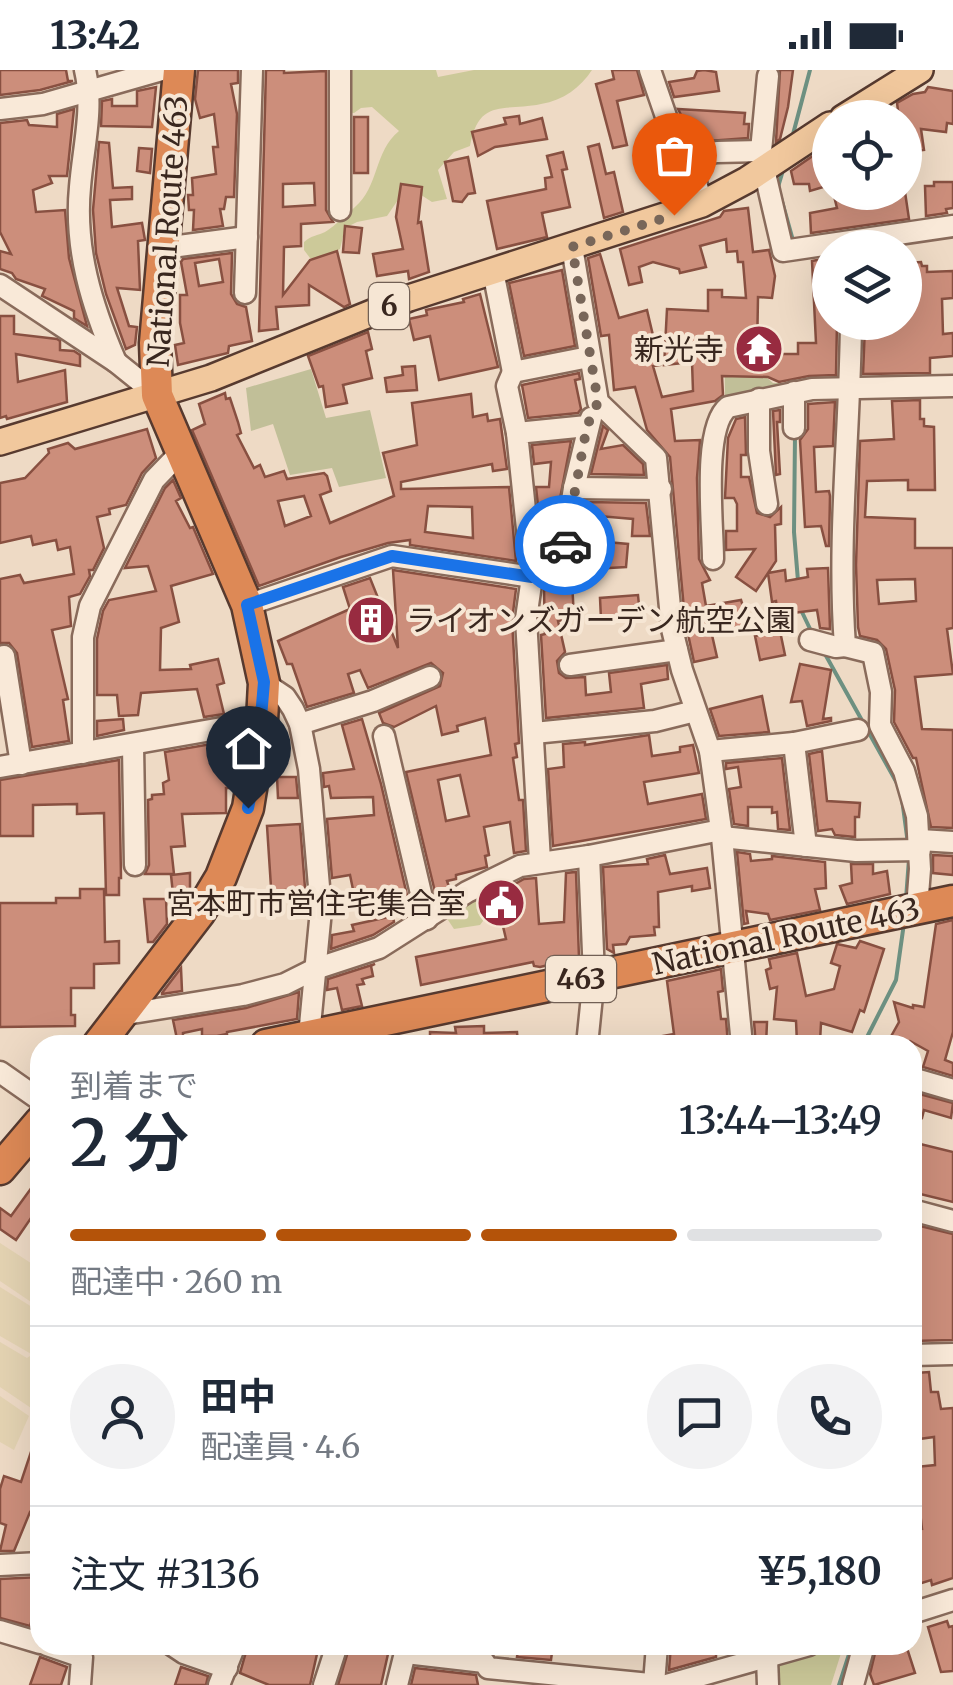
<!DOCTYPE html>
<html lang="ja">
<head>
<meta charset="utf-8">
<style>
  :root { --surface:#fff; --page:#f2f2f3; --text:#1f2937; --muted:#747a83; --line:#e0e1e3; --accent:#b45309 }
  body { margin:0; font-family:Merriweather,"Noto Sans JP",serif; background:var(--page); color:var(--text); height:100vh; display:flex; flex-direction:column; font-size:38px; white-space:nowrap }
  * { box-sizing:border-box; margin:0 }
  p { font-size:32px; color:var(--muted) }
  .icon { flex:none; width:55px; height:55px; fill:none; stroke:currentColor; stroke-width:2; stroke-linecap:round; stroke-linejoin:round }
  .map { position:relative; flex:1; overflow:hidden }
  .details { position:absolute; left:30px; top:965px; width:892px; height:620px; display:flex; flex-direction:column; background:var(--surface); border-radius:30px; box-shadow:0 10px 40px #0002 }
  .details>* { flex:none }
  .fabs { position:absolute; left:812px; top:30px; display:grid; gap:20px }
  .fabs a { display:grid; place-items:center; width:110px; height:110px; border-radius:50%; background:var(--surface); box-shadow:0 10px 40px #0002; font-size:50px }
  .pin { position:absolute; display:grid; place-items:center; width:85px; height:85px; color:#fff; margin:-102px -42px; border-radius:50% 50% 50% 0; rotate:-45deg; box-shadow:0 0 10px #0007 }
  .pin .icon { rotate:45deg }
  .courier { position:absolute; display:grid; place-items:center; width:100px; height:100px; margin:-50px; border:8px solid #1a73e8; border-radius:50%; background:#fff; color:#222; box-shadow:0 2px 12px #0007 }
  .overview em { font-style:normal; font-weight:600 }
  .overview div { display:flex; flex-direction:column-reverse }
  .overview { display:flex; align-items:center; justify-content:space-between; height:170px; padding:0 40px }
  h1 { font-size:65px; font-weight:600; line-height:75px }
  .bar { display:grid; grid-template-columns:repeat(4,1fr); gap:15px 10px; align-content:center; height:120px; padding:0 40px }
  .bar i { height:12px; border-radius:8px; background:var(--line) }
  .bar .selected { background:var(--accent) }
  .bar p { grid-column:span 4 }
  .line { display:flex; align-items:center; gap:25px; padding:0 40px; border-top:2px solid var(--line) }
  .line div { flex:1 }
  .round { display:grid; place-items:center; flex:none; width:105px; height:105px; border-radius:52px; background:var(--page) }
  .status { display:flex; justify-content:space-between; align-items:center; height:70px; padding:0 50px; background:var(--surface); direction:ltr }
  .status svg { height:28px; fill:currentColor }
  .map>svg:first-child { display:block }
  .farmland { fill:#e4d3b2 }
  .green { fill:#ccc999 }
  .cemetery { fill:#c1bf98 }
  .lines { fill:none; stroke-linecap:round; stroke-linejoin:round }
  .stream { stroke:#6d9081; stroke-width:4 }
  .building { fill:#cc8e7b; stroke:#885041; stroke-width:2.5; fill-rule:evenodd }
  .minor-casing { stroke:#896b5b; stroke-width:25 }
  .major-casing { stroke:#573a2f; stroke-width:30 }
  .highway-casing { stroke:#573a2f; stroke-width:35 }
  .minor { stroke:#f9e9d8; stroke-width:20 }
  .major { stroke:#f1c89d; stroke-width:25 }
  .highway { stroke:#dd8956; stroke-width:30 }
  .done { stroke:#786659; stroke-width:10; stroke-dasharray:0 18 }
  .route { stroke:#1a73e8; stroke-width:12 }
  .labels { text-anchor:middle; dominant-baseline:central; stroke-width:8; stroke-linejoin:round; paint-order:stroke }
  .shield { fill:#f6e6d4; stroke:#726055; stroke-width:2.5 }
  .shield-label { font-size:28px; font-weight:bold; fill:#39271f }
  .street-label { font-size:30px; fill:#39271f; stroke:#f6e6d4 }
  .poi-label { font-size:30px; fill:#39271f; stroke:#f6e6d4; text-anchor:end }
</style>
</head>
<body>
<div class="status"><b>13:42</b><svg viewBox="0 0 49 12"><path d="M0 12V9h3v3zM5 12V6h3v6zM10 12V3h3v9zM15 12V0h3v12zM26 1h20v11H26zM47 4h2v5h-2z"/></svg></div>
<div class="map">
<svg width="953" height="1615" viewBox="0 0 953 1615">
  <rect width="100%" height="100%" fill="#eedac5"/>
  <g class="farmland">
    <path d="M0 1173 40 1199V1238L0 1211Z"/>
    <path d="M0 1217 40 1242V1289L0 1266Z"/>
    <path d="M0 1272 27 1288 30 1286 40 1292V1321L35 1337 31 1338 0 1317Z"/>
    <path d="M0 1326 29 1346 14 1380 0 1372Z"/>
  </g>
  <g class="green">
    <path d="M344 0H436L438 7 474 0H592C580 18 564 30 541 34 504 42 479 27 470 76L454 82 438 100 447 129 432 132 418 123 402 124 387 146 357 152 345 158 340 179 325 188H310L304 180V172C312 165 317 166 325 162 331 159 350 142 355 137 379 117 374 81 399 61L372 37 361 38 354 43 346 42Z"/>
    <path d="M478 827 483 851 480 855 454 859 446 847 448 841Z"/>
    <path d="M833 1575H838L842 1580 831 1615H775L774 1598 782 1595 781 1590Z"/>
  </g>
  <g class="cemetery">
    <path d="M724 254H732L731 307H766L773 313H791V318L725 328Z"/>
    <path d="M311 299 326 348 370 340 386 408 339 417 332 398 290 405 273 354 251 361 246 318Z"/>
  </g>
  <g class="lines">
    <g class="stream">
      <path d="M792 68 810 0"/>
      <path d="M784 97 778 117 794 174"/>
      <path d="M795 365 794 462 798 511"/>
      <path d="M801 540 812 563"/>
      <path d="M825 584 898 715"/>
      <path d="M902 729 908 774"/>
      <path d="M906 829 909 789"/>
      <path d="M863 975 896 910 904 853"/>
      <path d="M839 1615 852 1575"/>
    </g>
  </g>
  <g class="building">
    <path d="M0 0H66L68 11H73L40 20 0 25Z"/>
    <path d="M198 0H238V13L231 14 237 44 234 127H226L224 139H220L223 156 193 160 194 140H189L188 125H193L192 108 216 104 213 77H218L214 44 200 48 195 29Z"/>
    <path d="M266 0H284V3L326 1V140L333 152 301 154V176L284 177 283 225 310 190 337 181 350 234 344 237 309 215V235L276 237 278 259 259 261ZM314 113 315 135 283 137V114Z"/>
    <path d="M612 0H637L644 25 617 31 627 75 613 78 596 14 614 9Z"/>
    <path d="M704 0 716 2 719 21 674 27 669 12 694 8 697 1Z"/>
    <path d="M780 0H793L788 37 780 69 776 72Z"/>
    <path d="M156 17 152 57 101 56 102 31 112 29V36H137V21Z"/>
    <path d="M928 17 953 21V54L947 53 946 62 921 59 924 80 905 82V48H899L897 33 913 24 925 22Z"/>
    <path d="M74 39 67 106H49L52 113 33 120 36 142 65 140 69 188 87 256 74 248V241L42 226 45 219 16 209 12 203 0 199V181L11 184 0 162V53L27 50 29 55 57 57V44Z"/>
    <path d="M678 39 745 43 744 54H749L748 68 695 72Z"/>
    <path d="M519 46 520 54 542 48 547 69 495 77 478 86 472 62 506 54 504 48Z"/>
    <rect x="354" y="47" width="14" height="56"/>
    <path d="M659 67 676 93 685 123 658 125 645 71Z"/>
    <path d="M99 72 109 73 113 118 132 117V129L110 130 112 157 142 153 145 170 138 171 140 220 117 218 129 256 137 257 135 275 126 279 106 224 96 183 93 140Z"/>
    <path d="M599 74 606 104 614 102 623 142 604 148 588 77Z"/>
    <path d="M830 74V115L810 121 809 114H794L791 101Z"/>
    <path d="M139 78 152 79 150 103 137 101Z"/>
    <path d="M563 82 567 99 562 100 570 137 542 143 547 167 497 179 487 131 546 119 545 108 552 107 547 86Z"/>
    <path d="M468 87 475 123 468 124 462 132 453 131 445 92Z"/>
    <path d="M934 112H953V138L946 139 947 143 926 146 925 116H934Z"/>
    <path d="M401 114 422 117 418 153 421 152 429 202 409 209 408 201 377 206 373 184 403 179 396 147Z"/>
    <path d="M833 122H905L909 149 811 163 810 143 837 138Z"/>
    <path d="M748 138 753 182 769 180 775 206 772 228 758 227 757 284H798V273H816L812 191 827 188V196H830V252H837L836 305 809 306 779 312 768 307 722 306 723 325 715 331 671 339 675 371 700 370 697 408 699 489 710 510 702 513 706 536 741 530 750 559 712 565 717 587 694 592 685 550 670 387 647 360 635 317 614 320 609 265 601 266 588 188 600 184 619 248 647 240 660 295 653 296 662 327 693 321 692 292 664 295 667 239 708 241V220H722V227L746 228 743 192H738L737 181 727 182 726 169 700 176 706 197 680 203 679 199 653 192 639 197 642 212 629 215 620 179 720 147 724 141Z"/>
    <path d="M345 156 362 158 359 183 343 182Z"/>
    <path d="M232 183 231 224 237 234 246 237 252 271 229 276 228 283 178 295 175 275 184 273 180 253V225H187L181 192 183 189ZM219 189 223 212 199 216 195 193Z"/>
    <path d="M921 192 922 196H927V202L953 201V228L942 229 943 264 953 263V286L930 288V303L863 304 865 256 905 252 906 193Z"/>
    <path d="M562 200 575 276 524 286 509 213Z"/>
    <path d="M480 224 498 297 439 310 430 266 414 270 409 249 427 245 426 240 464 232 463 229Z"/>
    <path d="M0 246H14V264L57 269 60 271V280L74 281 80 285V296L16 284 18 312 65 300 67 332 7 349 6 346 0 348Z"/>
    <path d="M368 262 372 279 366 281 372 308 343 315 347 333 326 337 323 316 319 317 308 286Z"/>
    <path d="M415 296 417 320 387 322 385 308 403 305 402 297Z"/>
    <path d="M579 303 580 309 575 310 581 339 578 343 528 348 522 315Z"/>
    <path d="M225 323 226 329 230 328 238 352 241 363 237 365 254 398 260 395 265 407 284 401 287 409 324 403 327 406 331 421 320 425 330 453 394 426 383 383 417 375 412 333 471 324 473 347 487 344 488 351 500 349 507 399 493 401 492 394 401 412V419L509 417 516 491 410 475V470L388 473 341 487 259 516 192 360 205 354 199 334ZM304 426 311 446 285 456 278 431ZM428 436 472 437 473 468 425 462Z"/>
    <path d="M920 330V349H924V356L934 357 935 420H908V410L867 411 865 447 915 449V478H953V558L947 559 953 604 915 607 922 659 953 660V758L931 757 916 688H913L894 652 895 620 886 579 877 570 860 566 858 557 856 495 860 371 894 369 892 331ZM915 509 916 531 879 534 877 510Z"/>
    <path d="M835 332 833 376 814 377 816 422 829 421 830 426 829 476H826L821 456 805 457 800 370 808 359V334Z"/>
    <path d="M780 340V352H777L780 404 776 405 773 341Z"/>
    <path d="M745 347 746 385H741V407H749L757 443 770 447 781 437V454L775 455 776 491 768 503 785 500 786 511 808 507 807 499 828 498 830 559 820 558 817 540 785 544 777 538 776 531 772 532 768 503 756 521 736 507 755 479 726 480V461H737V434L734 428H725L728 368 736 349Z"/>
    <path d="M603 356 608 360 601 379 623 375 643 394 644 405 591 404Z"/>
    <path d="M147 359 156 388 142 403 126 435 109 439 110 444 97 447 104 478 93 500H89L90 506 80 524 69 527 71 556 52 560 68 629 63 630 69 671 32 677 17 583 9 573H0V509L20 505 24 513 74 504 70 477 58 480 56 470 33 475 31 466 0 473V413L25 408 49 383 48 379 68 373 75 379Z"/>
    <path d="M571 371 548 492H544L536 417H549L551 392 534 394 532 375Z"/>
    <path d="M173 410 181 428 176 431 190 458 193 457 213 504 171 516 179 552 161 558 160 600 191 599 190 595 218 589 224 613 217 615 224 644 204 647 197 619 141 623 138 645 119 646 117 625H97V569L103 541 109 530 156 521 148 496 125 498 165 418Z"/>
    <path d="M586 432 646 433 650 466H632L633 449 599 446 595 471 628 474 626 497 575 500Z"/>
    <path d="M393 500 516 519 512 550 519 673 515 674 517 687 513 688 519 730H523L526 781 514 783 510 752 484 757 489 785 485 786 487 797 456 805V809L447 811 449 817 436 826 406 702 491 685 485 648 457 656 458 661 442 665 436 636 394 657 383 653 379 643 440 616 443 603 431 593 368 618 360 600 348 604 354 623 307 637 292 594H287L278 571 350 539 343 517 370 508 398 578ZM460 705 469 746 446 751 438 710Z"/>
    <path d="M572 512 574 547 558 551 565 582 557 591 559 603 566 608 585 607 586 625 611 622 609 603 667 595 668 609 641 614 644 638 546 648 541 565 545 564 544 520 562 519Z"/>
    <path d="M638 525 640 546 601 549 600 528Z"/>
    <path d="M780 561 785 585 760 590 755 566Z"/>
    <path d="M800 594 831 600 823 649 831 648V651L807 656 802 631 791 632Z"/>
    <path d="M762 626 769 662 719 666 710 639Z"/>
    <path d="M123 649 124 660 97 666V651Z"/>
    <path d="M362 649 381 714 410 838 400 842 392 821 355 829 350 805 332 808 327 749 374 745 373 727 331 728 329 716 324 717 323 703 354 699 342 655Z"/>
    <path d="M649 665 652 686 680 682V677L693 675 699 703 644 712 648 734 702 724 706 749 553 776 548 699 564 697 563 674 585 672V675Z"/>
    <path d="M240 669 232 718H226V743L182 744 185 776 171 777 174 804H145L149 795 148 730 152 729V725L164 724 163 713 169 710 165 682Z"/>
    <path d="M822 681 827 731 860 733 859 747H855V767L835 765 832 759 818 761 809 684Z"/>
    <path d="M782 688 790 760 778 759 777 742 772 743V737H748V756L734 754 729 719 741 717 738 697 726 699V693Z"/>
    <path d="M119 690 121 808H119V825H106L104 743 77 744V734L33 735V766H0V710Z"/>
    <path d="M277 707H296L298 728H278Z"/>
    <path d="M300 754 305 818 276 821 271 817 267 756Z"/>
    <path d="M737 782 750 784 751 791 772 789V786L825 792 826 818 815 819 820 840 770 850 768 844 746 841 748 853 744 854Z"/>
    <path d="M665 785 670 804 707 798 710 818 692 821V816L658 822 659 857H654L655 865 630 867 626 874 613 875 614 883 607 879 603 797 648 794 647 789Z"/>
    <path d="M933 785 953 786V805L933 803Z"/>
    <path d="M851 794H873V804L887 801 890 824 847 834 840 816 852 813Z"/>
    <path d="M576 802 579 888 552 890 553 894 540 897 534 896 533 892 421 915 416 887 506 869 501 848 496 849 494 845 490 826 515 818V814L524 809 536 808 539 854 564 852 566 803Z"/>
    <path d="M190 803V822L173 824 171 805Z"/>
    <path d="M80 819H104L105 872 119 871V893L94 894V918H71V945H75V956L0 957V833H56V828H80Z"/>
    <path d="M144 829H166L167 854 153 872H148Z"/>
    <path d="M393 846 394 852 373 865 331 879 332 865 354 861 352 855Z"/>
    <path d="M953 850V962L945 990 953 993V1006L923 997 928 981 910 971 907 975H897L889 970 899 952 894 932 913 938V935L924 937 936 854Z"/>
    <path d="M860 871 884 879 864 942 860 940 852 962 821 953 820 972 797 973 796 951 774 949 777 917 770 919 766 900 771 898 769 889 797 883 806 926 834 919 840 896 831 893 837 874 856 878Z"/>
    <path d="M375 894 371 896 373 906 362 909 364 914 357 915 362 936 342 940 337 918 327 920 328 909Z"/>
    <path d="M181 898 182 921 162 924V923Z"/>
    <path d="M721 899 723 921 718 922 721 949H726L728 975H646V969L674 964 667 911Z"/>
    <path d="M299 922 297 949 227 962V964L217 966H202V959L183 963V968L177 969 173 950 246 938Z"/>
    <path d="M754 952H767L766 975H756Z"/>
    <path d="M484 956V963L517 962 518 975H430V962L456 963 455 957Z"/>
    <path d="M912 1022 953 1033 951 1048 924 1040 922 1048 912 1046Z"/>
    <path d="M912 1072 953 1082V1132L912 1122Z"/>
    <path d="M40 1106V1151L33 1145 16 1170 0 1159V1138L11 1146Z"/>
    <path d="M912 1154 953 1164V1270L912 1271Z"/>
    <path d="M929 1302 931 1322H938L941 1339 953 1338V1508L932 1515 931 1510 912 1516V1460L922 1459 915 1397 935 1395 934 1367 912 1370V1322H917L916 1303Z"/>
    <path d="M38 1361 40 1445 30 1442 14 1481H0L6 1455 0 1453V1419L4 1406 21 1412Z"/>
    <path d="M40 1507V1525L30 1556 0 1548V1509Z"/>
    <path d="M947 1551 949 1557 953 1556V1601L941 1602 928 1557Z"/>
    <path d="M248 1575H319L310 1615H269L240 1603Z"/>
    <path d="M350 1575H390L381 1615H338Z"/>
    <path d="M528 1575H553L551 1590 517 1587 518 1580 527 1581Z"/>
    <path d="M671 1575H716V1587L669 1600Z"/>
    <path d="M877 1575H906L915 1603 874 1615 870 1604Z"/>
    <path d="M40 1587 67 1597 61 1615H30Z"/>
    <path d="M181 1597 208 1606 206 1615H175Z"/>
    <path d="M415 1598 476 1605 478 1615H411Z"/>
  </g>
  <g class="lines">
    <g class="minor-casing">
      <g id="minor">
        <path d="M85 0C94 38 83 78 80 117 74 179 92 236 116 292"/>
        <path d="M650 0 671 61 689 87 702 134"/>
        <path d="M0 39 43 34 162 0"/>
        <path d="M761 81 768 6"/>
        <path d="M689 87 717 82 761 81 768 96"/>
        <path d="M764 99 783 181 953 156"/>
        <path d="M340 140V0"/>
        <path d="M572 177 598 332 656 388 672 559 682 600 710 681 722 767 742 975"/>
        <path d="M164 178 247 167"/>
        <path d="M493 201 513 302 589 287"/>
        <path d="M0 215 116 292 157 325"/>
        <path d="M245 223 252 0"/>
        <path d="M851 252C850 361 837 467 845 576L873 583 881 622 880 655 904 701 917 746 920 799 917 838"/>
        <path d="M513 302 507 316 517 363"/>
        <path d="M794 322V358"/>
        <path d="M759 329V381L767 434"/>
        <path d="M574 418 661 419"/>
        <path d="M713 489C713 455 702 358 728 337L812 319 953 316"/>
        <path d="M247 535 392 486 532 507 560 505 574 418 591 348"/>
        <path d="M810 570 836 577 845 576"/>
        <path d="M0 587 4 586 21 694"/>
        <path d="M570 595 677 580"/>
        <path d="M264 613 285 627 293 639 300 654 309 699 321 840 309 966"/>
        <path d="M300 654 373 631 430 607"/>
        <path d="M534 663 655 651 695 641"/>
        <path d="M384 666 427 849"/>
        <path d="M794 673 806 776"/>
        <path d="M133 676 135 795"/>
        <path d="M710 681 794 673 858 660"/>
        <path d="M83 683V567L90 536 154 410 182 381"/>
        <path d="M0 697 262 651"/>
        <path d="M722 767 856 781 920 780"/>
        <path d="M920 770 953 772"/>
        <path d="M540 791 526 549 532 507 517 363 587 356"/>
        <path d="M120 945 243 925 285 914 315 899 379 878 467 822 520 796 589 786 721 760"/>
        <path d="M587 975 594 906 589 786"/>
        <path d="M0 1002 40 1030"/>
        <path d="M912 1008 953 1020"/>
        <path d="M912 1140 953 1151"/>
        <path d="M912 1285 953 1284"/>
        <path d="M0 1495 40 1493"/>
        <path d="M912 1543 953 1530"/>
        <path d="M0 1561 40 1573"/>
        <path d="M47 1575 82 1587 80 1615"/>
        <path d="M172 1575 184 1583 227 1598"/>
        <path d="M406 1583 484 1592 488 1598 660 1615"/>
        <path d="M767 1588 768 1615"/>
        <path d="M654 1614 657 1575"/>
        <path d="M219 1615 235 1575"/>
        <path d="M324 1615 337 1575"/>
        <path d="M397 1615 407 1575"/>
        <path d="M667 1615 809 1575"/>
        <path d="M853 1615 864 1575"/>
      </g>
    </g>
    <g class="major-casing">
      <g id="major">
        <path d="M843 48 920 0"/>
        <path d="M0 372 211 308 409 228 702 134 747 110 830 55"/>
      </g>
    </g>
    <g class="highway-casing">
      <g id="highway">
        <path d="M98 975 200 842 221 807 248 738 262 651 264 613 247 535 157 325 155 273 179 0"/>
        <path d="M266 975 953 831"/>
        <path d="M0 1099 40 1052"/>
      </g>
    </g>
    <use href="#minor" class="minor"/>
    <use href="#major" class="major"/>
    <use href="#highway" class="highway"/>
  </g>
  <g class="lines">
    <path class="done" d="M565 475 587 356 598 332 572 177 674 145"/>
    <path class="route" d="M248 738 257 694 264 612 247 535 392 486 532 507 560 505 565 475"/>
  </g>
  <defs>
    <g id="temple-disc" transform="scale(2.5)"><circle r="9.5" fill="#982b40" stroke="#f6e6d4"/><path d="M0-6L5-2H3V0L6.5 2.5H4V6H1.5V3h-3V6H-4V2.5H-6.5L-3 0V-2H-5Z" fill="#fff"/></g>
    <g id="building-disc" transform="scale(2.5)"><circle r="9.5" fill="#982b40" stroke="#f6e6d4"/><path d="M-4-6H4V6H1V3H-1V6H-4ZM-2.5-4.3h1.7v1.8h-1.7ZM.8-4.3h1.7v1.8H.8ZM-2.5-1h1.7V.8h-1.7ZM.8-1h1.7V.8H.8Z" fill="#fff"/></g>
    <g id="civic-disc" transform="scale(2.5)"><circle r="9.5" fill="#982b40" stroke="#f6e6d4"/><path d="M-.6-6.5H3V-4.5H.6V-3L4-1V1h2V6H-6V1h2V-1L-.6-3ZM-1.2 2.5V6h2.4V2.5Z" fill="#fff"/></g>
  </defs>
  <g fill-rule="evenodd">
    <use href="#temple-disc" x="759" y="279"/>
    <use href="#building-disc" x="371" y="550"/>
    <use href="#civic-disc" x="501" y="833"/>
  </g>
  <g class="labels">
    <g class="shield">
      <rect x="369" y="213" width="40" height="46" rx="8"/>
      <rect x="546" y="886" width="70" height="46" rx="8"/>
    </g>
    <g class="shield-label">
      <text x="389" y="236">6</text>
      <text x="581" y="909">463</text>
    </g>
    <g class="street-label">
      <text transform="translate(167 161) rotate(-86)">National Route 463</text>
      <text transform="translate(786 866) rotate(-12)">National Route 463</text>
    </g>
    <g class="poi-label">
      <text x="724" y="279">新光寺</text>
      <text x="406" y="550" text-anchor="start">ライオンズガーデン航空公園</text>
      <text x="466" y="833">宮本町市営住宅集合室</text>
    </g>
  </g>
</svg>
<div class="fabs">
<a><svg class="icon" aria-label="locate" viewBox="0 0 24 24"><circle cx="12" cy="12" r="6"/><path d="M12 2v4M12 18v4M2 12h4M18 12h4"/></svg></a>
<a><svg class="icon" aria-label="layers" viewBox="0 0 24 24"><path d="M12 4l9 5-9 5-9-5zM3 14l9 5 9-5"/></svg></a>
</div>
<div class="pin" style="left:674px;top:145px;background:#ea580c"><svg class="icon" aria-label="bag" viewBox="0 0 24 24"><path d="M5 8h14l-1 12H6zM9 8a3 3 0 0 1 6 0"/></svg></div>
<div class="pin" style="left:248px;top:738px;background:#1f2937"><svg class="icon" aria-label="home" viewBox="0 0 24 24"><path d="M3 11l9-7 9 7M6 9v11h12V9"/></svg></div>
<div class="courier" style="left:565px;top:475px"><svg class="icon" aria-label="car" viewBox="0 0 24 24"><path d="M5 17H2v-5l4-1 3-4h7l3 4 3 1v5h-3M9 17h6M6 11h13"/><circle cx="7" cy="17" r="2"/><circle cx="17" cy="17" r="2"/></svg></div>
<section class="details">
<div class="overview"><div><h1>2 分</h1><p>到着まで</p></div><em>13:44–13:49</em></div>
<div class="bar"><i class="selected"></i><i class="selected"></i><i class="selected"></i><i></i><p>配達中 · 260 m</p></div>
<div class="line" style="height:180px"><a class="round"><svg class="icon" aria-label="person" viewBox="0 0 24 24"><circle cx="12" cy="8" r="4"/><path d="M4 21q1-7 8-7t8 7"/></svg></a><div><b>田中</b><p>配達員 · 4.6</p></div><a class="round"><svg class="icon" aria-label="chat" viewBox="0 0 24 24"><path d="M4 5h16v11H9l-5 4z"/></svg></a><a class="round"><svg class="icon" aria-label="phone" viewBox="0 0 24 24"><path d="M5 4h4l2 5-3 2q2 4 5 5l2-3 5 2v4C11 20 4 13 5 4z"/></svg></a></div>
<div class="line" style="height:130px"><div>注文 #3136</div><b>¥5,180</b></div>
</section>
</div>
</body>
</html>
